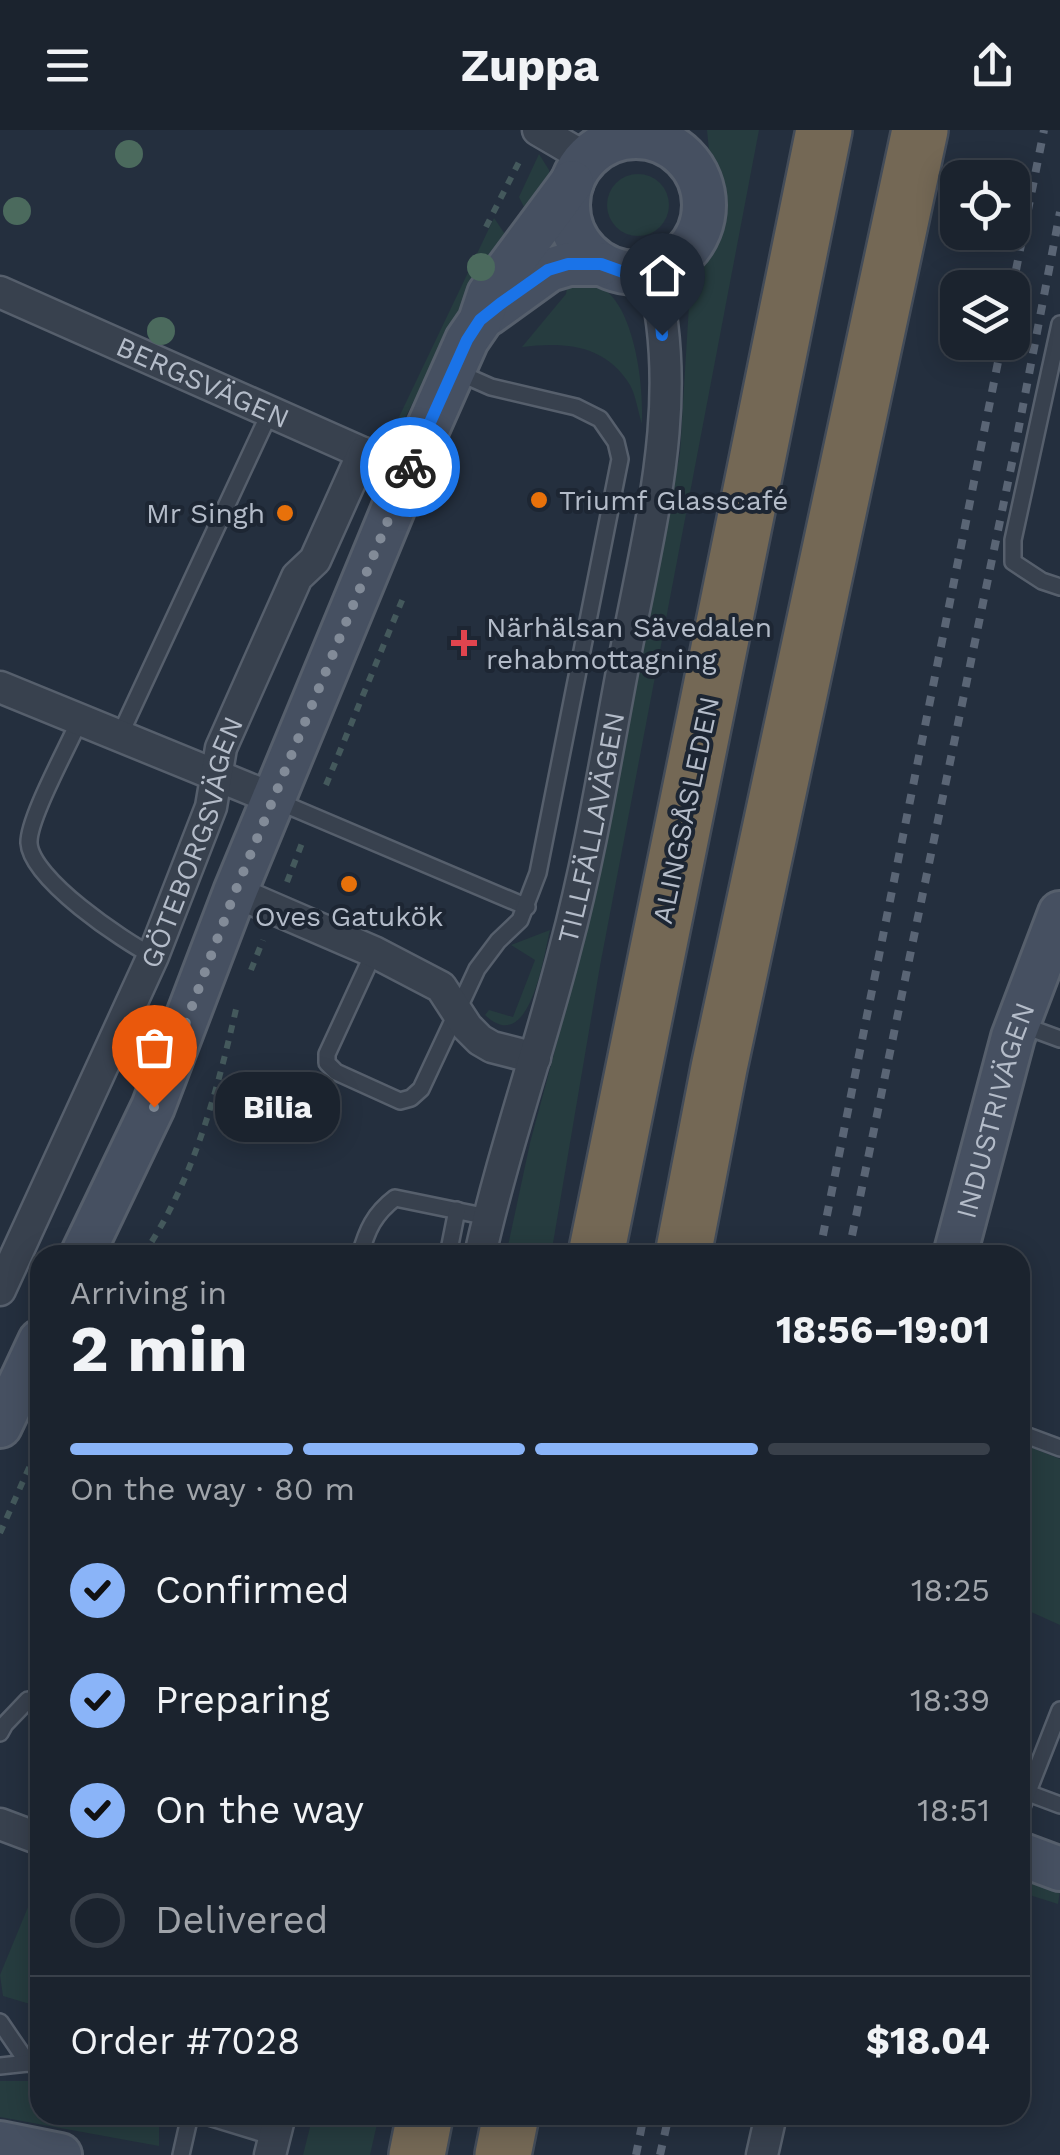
<!DOCTYPE html>
<html lang="en">
<head>
<meta charset="utf-8">
<style>
  :root { --surface:#1b232e; --page:#282f3a; --text:#f1f3f6; --muted:#a0a4aa; --line:#39404a; --accent:#8ab4f8 }
  body { margin:0; font-family:"Work Sans",sans-serif; background:var(--page); color:var(--text); height:100vh; display:flex; flex-direction:column; font-size:38px; white-space:nowrap }
  * { box-sizing:border-box; margin:0 }
  p { font-size:32px; color:var(--muted) }
  .icon { flex:none; width:55px; height:55px; fill:none; stroke:currentColor; stroke-width:2; stroke-linecap:round; stroke-linejoin:round }
  .map { position:relative; flex:1; overflow:hidden }
  .drawer { position:absolute; left:30px; top:1115px; width:1000px; height:880px; display:flex; flex-direction:column; background:var(--surface); border-radius:30px; box-shadow:0 5px 25px #0003,0 0 0 2px var(--line) }
  .drawer>* { flex:none }
  .controls { position:absolute; left:940px; top:30px; display:grid; gap:20px }
  .controls a { display:grid; place-items:center; width:90px; height:90px; border-radius:20px; background:var(--surface); box-shadow:0 5px 25px #0003,0 0 0 2px var(--line); font-size:50px }
  .pin { position:absolute; display:grid; place-items:center; width:85px; height:85px; color:#fff; margin:-102px -42px; border-radius:50% 50% 50% 0; rotate:-45deg; box-shadow:0 0 10px #0007 }
  .pin .icon { rotate:45deg }
  .courier { position:absolute; display:grid; place-items:center; width:100px; height:100px; margin:-50px; border:8px solid #1a73e8; border-radius:50%; background:#fff; color:#222; box-shadow:0 2px 12px #0007 }
  .bubble { position:absolute; height:70px; border-radius:30px; background:var(--surface); box-shadow:0 5px 25px #0003,0 0 0 2px var(--line); font-size:32px; font-weight:700; line-height:70px; text-align:center }
  .head em { font-style:normal; font-weight:700 }
  .head div { display:flex; flex-direction:column-reverse }
  .head { display:flex; align-items:center; justify-content:space-between; height:170px; padding:0 40px }
  h1 { font-size:65px; font-weight:700; line-height:75px }
  .bar { display:grid; grid-template-columns:repeat(4,1fr); gap:15px 10px; align-content:center; height:120px; padding:0 40px }
  .bar i { height:12px; border-radius:8px; background:var(--line) }
  .bar .on { background:var(--accent) }
  .bar p { grid-column:span 4 }
  .line { display:flex; align-items:center; gap:25px; padding:0 40px; border-top:2px solid var(--line) }
  .line div { flex:1 }
  ol { padding:0 40px; list-style:none }
  li { display:flex; align-items:center; gap:30px; height:110px }
  li p { margin-inline-start:auto }
  li .icon { padding:10px; border-radius:50%; background:var(--accent); color:#111; stroke-width:4 }
  li:last-child { color:var(--muted) }
  li i { width:55px; height:55px; border:5px solid var(--line); border-radius:50% }
  header { display:flex; justify-content:space-between; align-items:center; height:130px; padding:0 40px; background:var(--surface); font-size:45px; font-weight:700 }
  .map>svg:first-child { display:block }
  .green { fill:#263c3f }
  .lines { fill:none; stroke-linecap:round; stroke-linejoin:round }
  .lane-casing { stroke:#565f6c; stroke-width:20 }
  .street-casing { stroke:#565f6c; stroke-width:35 }
  .secondary-casing { stroke:#565f6c; stroke-width:48 }
  .highway-casing { stroke:#434c59; stroke-width:60 }
  .path { stroke:#44595c; stroke-width:6; stroke-dasharray:8 8; stroke-linecap:butt }
  .lane { stroke:#38414e; stroke-width:15 }
  .street { stroke:#38414e; stroke-width:30 }
  .secondary { stroke:#465061; stroke-width:42 }
  .highway { stroke:#746855; stroke-width:55 }
  .rail { stroke:#5a6575; stroke-width:8; stroke-dasharray:10 10; stroke-linecap:butt }
  .tree { fill:#4b6a5d }
  .done { stroke:#828b98; stroke-width:10; stroke-dasharray:0 18 }
  .route { stroke:#1a73e8; stroke-width:12 }
  .food-dot { fill:#e8710a; stroke:#1d2633; stroke-width:4 }
  .health-dot { fill:#e0444e; stroke:#1d2633; stroke-width:4 }
  .labels { text-anchor:middle; dominant-baseline:central; stroke-width:8; stroke-linejoin:round; paint-order:stroke }
  .street-label { font-size:28px; fill:#b4bcc9; stroke:#1d2633 }
  .poi-label { font-size:28px; fill:#b4bcc9; stroke:#1d2633; text-anchor:start }
</style>
</head>
<body>
<header><svg class="icon" aria-label="menu" viewBox="0 0 24 24"><path d="M4 6h16M4 12h16M4 18h16"/></svg>Zuppa<svg class="icon" aria-label="share" viewBox="0 0 24 24"><path d="M12 15V3M7 8l5-5 5 5M5 13v7h14v-7"/></svg></header>
<div class="map">
<svg width="1060" height="2025" viewBox="0 0 1060 2025">
  <rect width="100%" height="100%" fill="#242f3e"/>
  <g class="green">
    <path d="M707 0H759L600 836 551 1125H506L530 1013 579 831 680 323 691 142 721 90V50L709 21Z"/>
    <path d="M539 24 549 40 551 61 530 89 519 67Z"/>
    <circle cx="638" cy="75" r="31"/>
    <path d="M494 88 509 110 474 156 396 305 389 308Z"/>
    <path d="M568 152C575 152 585 151 592 153 635 165 644 257 642 294 638 282 636 266 630 255 605 214 564 212 522 217L566 164Z"/>
    <path d="M550 800C544 824 530 928 485 885L489 880 513 887 535 830 511 815Z"/>
    <path d="M1020 1313 1060 1329V1495L1020 1477Z"/>
    <path d="M40 1748V1799L36 1809 40 1811V1877L3 1866 0 1845Z"/>
    <path d="M1020 1748 1060 1761 1058 1774 1020 1762Z"/>
    <path d="M0 1951H40V1985H144L159 1991V2016L0 1987Z"/>
    <path d="M313 1985H379L370 2025H303Z"/>
  </g>
  <g class="lines">
    <g class="lane-casing">
      <g id="lane">
        <path d="M1060 194 1013 410V432L1042 451 1060 457"/>
        <path d="M79 591C68 617 28 689 29 713 31 749 123 811 153 826"/>
        <path d="M119 607 270 282"/>
        <path d="M277 671 527 777"/>
        <path d="M374 822 327 924V933L336 942 400 971 411 968 421 959 477 839 498 811 520 790 538 743 620 329 616 312 600 289 576 277 491 257 457 242"/>
        <path d="M1022 895 1060 909"/>
        <path d="M360 1125C367 1100 374 1084 395 1068L488 1087"/>
        <path d="M448 1125 457 1080"/>
        <path d="M1020 1303 1060 1318"/>
        <path d="M0 1603 5 1594 28 1570H40"/>
        <path d="M1028 1663 1060 1675"/>
        <path d="M1020 1682 1060 1580"/>
        <path d="M0 1892 28 1933"/>
        <path d="M0 1936 28 1933 40 1935"/>
        <path d="M202 1985 274 2007"/>
        <path d="M181 2025 190 1985"/>
      </g>
    </g>
    <g class="street-casing">
      <g id="street">
        <path d="M538 0 586 28"/>
        <path id="s1" d="M0 162 408 343"/>
        <path d="M0 557 274 669"/>
        <path d="M235 762 374 822 441 857 467 897 480 910 492 917 535 928"/>
        <path id="s2" d="M480 1125C503 1022 539 921 565 819 593 715 609 606 630 500 653 382 684 261 652 141"/>
        <path id="s3" d="M0 1160 153 826 211 677 221 618 297 447 315 430 363 323"/>
        <path d="M0 1694 40 1709"/>
        <path d="M270 2025 280 1985"/>
        <path d="M762 2025 771 1985"/>
      </g>
    </g>
    <g class="secondary-casing">
      <g id="secondary">
        <circle cx="636" cy="75" r="68"/>
        <path d="M488 184 549 140 569 134H601"/>
        <path d="M82 1125 153 977 235 762 408 343 467 210 480 191 489 164 572 52"/>
        <path id="s4" d="M955 1125 1013 907 1060 783"/>
        <path d="M0 1296 40 1211"/>
        <path d="M1020 1724 1060 1739"/>
        <path d="M0 2013 60 2025"/>
      </g>
    </g>
    <g class="highway-casing">
      <g id="highway">
        <path d="M596 1125 824 0"/>
        <path d="M683 1125 719 938 920 0"/>
        <path d="M417 2025 425 1985"/>
        <path d="M503 2025 511 1985"/>
      </g>
    </g>
    <g class="path">
      <path d="M486 97 521 28"/>
      <path d="M326 655 403 468"/>
      <path d="M287 752 304 708"/>
      <path d="M251 840 263 810"/>
      <path d="M143 1125C194 1050 217 962 237 875"/>
      <path d="M0 1403 40 1313"/>
    </g>
    <use href="#lane" class="lane"/>
    <use href="#street" class="street"/>
    <use href="#secondary" class="secondary"/>
    <use href="#highway" class="highway"/>
    <g class="rail">
      <path d="M1012 160 1044 0"/>
      <path d="M819 1125 1002 212"/>
      <path d="M848 1125 1013 328 1060 82"/>
      <path d="M636 2025 644 1985"/>
      <path d="M660 2025 669 1985"/>
    </g>
  </g>
  <g class="tree">
    <circle cx="129" cy="24" r="14"/>
    <circle cx="17" cy="81" r="14"/>
    <circle cx="481" cy="137" r="14"/>
    <circle cx="161" cy="201" r="14"/>
  </g>
  <g class="lines">
    <path class="done" d="M154 977 235 762 410 337"/>
    <path class="route" d="M410 337 467 210 480 190 500 174 548 140 568 134H601L626 143 652 141 659 166 662 205"/>
  </g>
  <g class="food-dot">
    <circle cx="539" cy="370" r="10"/>
    <circle cx="285" cy="383" r="10"/>
    <circle cx="349" cy="754" r="10"/>
  </g>
  <path class="health-dot" d="M459 498h10v10h10v10h-10v10h-10v-10h-10v-10h10z"/>
  <g class="labels">
    <g class="street-label">
      <text stroke="none"><textPath href="#s1" startOffset="222">BERGSVÄGEN</textPath></text>
      <text transform="translate(686 680) rotate(-78)">ALINGSÅSLEDEN</text>
      <text stroke="none"><textPath href="#s2" startOffset="442">TILLFÄLLAVÄGEN</textPath></text>
      <text stroke="none"><textPath href="#s3" startOffset="488">GÖTEBORGSVÄGEN</textPath></text>
      <text stroke="none"><textPath href="#s4" startOffset="150">INDUSTRIVÄGEN</textPath></text>
    </g>
    <g class="poi-label">
      <text x="559" y="370">Triumf Glasscafé</text>
      <text x="265" y="383" text-anchor="end">Mr Singh</text>
      <text x="486" y="497">Närhälsan Sävedalen<tspan x="486" dy="32">rehabmottagning</tspan></text>
      <text x="349" y="786" text-anchor="middle">Oves Gatukök</text>
    </g>
  </g>
</svg>
<div class="controls">
<a><svg class="icon" aria-label="locate" viewBox="0 0 24 24"><circle cx="12" cy="12" r="6"/><path d="M12 2v4M12 18v4M2 12h4M18 12h4"/></svg></a>
<a><svg class="icon" aria-label="layers" viewBox="0 0 24 24"><path d="M12 4l9 5-9 5-9-5zM3 14l9 5 9-5"/></svg></a>
</div>
<div class="pin" style="left:154px;top:977px;background:#ea580c"><svg class="icon" aria-label="bag" viewBox="0 0 24 24"><path d="M5 8h14l-1 12H6zM9 8a3 3 0 0 1 6 0"/></svg></div>
<div class="pin" style="left:662px;top:205px;background:#1f2937"><svg class="icon" aria-label="home" viewBox="0 0 24 24"><path d="M3 11l9-7 9 7M6 9v11h12V9"/></svg></div>
<div class="courier" style="left:410px;top:337px"><svg class="icon" aria-label="bike" viewBox="0 0 24 24"><circle cx="6" cy="16" r="4"/><circle cx="18" cy="16" r="4"/><path d="M6 16l4-8h5l3 8M10 8l3 8H6M13 5h3"/></svg></div>
<div class="bubble" style="left:215px;top:942px;width:125px">Bilia</div>
<section class="drawer">
<div class="head"><div><h1>2 min</h1><p>Arriving in</p></div><em>18:56–19:01</em></div>
<div class="bar"><i class="on"></i><i class="on"></i><i class="on"></i><i></i><p>On the way · 80 m</p></div>
<ol>
<li><svg class="icon" aria-label="check" viewBox="0 0 24 24"><path d="M5 12l5 5 9-10"/></svg>Confirmed<p>18:25</p></li>
<li><svg class="icon" aria-label="check" viewBox="0 0 24 24"><path d="M5 12l5 5 9-10"/></svg>Preparing<p>18:39</p></li>
<li><svg class="icon" aria-label="check" viewBox="0 0 24 24"><path d="M5 12l5 5 9-10"/></svg>On the way<p>18:51</p></li>
<li><i></i>Delivered</li>
</ol>
<div class="line" style="height:130px"><div>Order #7028</div><b>$18.04</b></div>
</section>
</div>
</body>
</html>
